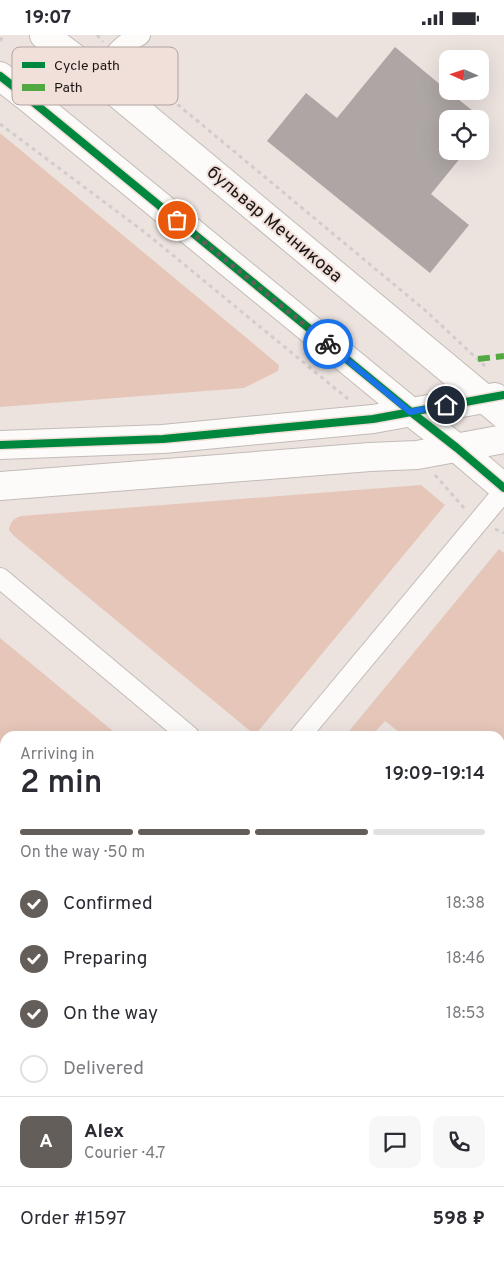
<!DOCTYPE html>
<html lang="en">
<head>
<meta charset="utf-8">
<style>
  :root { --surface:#fff; --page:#f7f7f7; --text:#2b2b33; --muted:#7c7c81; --line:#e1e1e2; --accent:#645e5b }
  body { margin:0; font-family:Overpass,sans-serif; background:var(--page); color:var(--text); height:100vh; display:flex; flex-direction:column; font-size:19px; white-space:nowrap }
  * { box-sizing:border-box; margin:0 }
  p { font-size:16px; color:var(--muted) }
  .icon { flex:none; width:28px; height:28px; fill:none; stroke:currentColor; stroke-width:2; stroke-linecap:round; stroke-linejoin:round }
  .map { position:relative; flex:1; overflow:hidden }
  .details { position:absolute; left:0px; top:696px; width:505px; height:531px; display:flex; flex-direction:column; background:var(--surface); border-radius:15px 15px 0 0; box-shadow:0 5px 20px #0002 }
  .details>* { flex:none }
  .needle { width:32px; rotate:273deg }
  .buttons { position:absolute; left:439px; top:15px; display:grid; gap:10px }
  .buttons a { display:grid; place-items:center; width:50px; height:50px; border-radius:10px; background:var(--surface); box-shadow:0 5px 20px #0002; font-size:25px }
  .pin { position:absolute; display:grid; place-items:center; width:42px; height:42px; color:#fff; margin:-21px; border:2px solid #fff; border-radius:50%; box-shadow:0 1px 5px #0007 }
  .courier { position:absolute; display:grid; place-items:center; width:50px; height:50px; margin:-25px; border:4px solid #1a73e8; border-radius:50%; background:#fff; color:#222; box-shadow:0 1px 6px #0007 }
  .summary em { font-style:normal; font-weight:600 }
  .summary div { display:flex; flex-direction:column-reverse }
  .summary { display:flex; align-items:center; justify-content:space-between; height:85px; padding:0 20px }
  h1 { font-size:32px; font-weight:600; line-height:38px }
  .bar { display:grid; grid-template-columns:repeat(4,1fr); gap:8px 5px; align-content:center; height:60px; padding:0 20px }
  .bar i { height:6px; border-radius:4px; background:var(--line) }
  .bar .selected { background:var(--accent) }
  .bar p { grid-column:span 4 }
  .line { display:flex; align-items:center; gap:12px; padding:0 20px; border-top:1px solid var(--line) }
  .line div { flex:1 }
  .round { display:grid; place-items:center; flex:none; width:52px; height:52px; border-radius:10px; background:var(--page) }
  ol { padding:0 20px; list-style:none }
  li { display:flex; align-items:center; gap:15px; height:55px }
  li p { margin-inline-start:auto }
  li .icon { padding:5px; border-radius:50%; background:var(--accent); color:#fff; stroke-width:4 }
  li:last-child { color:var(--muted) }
  li i { width:28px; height:28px; border:2px solid var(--line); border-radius:50% }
  .status { display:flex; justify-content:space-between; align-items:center; height:35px; padding:0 25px; background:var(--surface); direction:ltr }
  .status svg { height:14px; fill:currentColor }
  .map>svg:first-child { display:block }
  .green { fill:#e5c6b9 }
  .building { fill:#ada6a4 }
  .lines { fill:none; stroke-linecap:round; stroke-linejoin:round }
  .secondary-tunnel { stroke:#cdc4c1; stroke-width:28; stroke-dasharray:28 14; stroke-linecap:butt }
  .street-casing { stroke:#c2bbb8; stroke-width:22 }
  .secondary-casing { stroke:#c2bbb8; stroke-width:30 }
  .path { stroke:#d0cecc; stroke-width:3; stroke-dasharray:4 4; stroke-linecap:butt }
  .street { stroke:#fcfbfa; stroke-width:20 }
  .secondary { stroke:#fcfbfa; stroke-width:28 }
  .quiet { stroke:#52a942; stroke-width:6; stroke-dasharray:12 6; stroke-linecap:butt }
  .cycleway-casing { stroke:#f1e0da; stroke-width:11 }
  .cycleway { stroke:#00873e; stroke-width:8 }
  .done { stroke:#645e5b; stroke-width:5; stroke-dasharray:0 9 }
  .route { stroke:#1a73e8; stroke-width:6 }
  .labels { text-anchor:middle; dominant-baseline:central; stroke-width:4; stroke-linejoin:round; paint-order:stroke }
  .street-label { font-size:18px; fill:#1b1614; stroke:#f1e0da }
  .key { fill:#f1e0da; stroke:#b1a39f; stroke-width:1 }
  .key-label { font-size:14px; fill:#1b1614 }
</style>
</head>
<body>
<div class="status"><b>19:07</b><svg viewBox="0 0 49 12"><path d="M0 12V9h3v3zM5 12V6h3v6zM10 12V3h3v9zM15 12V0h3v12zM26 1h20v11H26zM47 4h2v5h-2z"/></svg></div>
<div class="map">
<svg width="504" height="1227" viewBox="0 0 504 1227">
  <rect width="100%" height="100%" fill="#ece3df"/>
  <g class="green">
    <path d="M0 98 279 330 278 336 244 353 0 372Z"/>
    <path d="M421 450 445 470 255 700 14 501 9 495C10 487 14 483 21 481Z"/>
    <path d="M499 514 504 518V779L500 776V701H404L385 686 371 701H345Z"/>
    <path d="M0 603 119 701H5V850L0 846Z"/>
    <path d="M504 809V906L500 903V813Z"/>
  </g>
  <path class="building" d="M395 12 448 56 483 84H448V116H466L431 159 469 190 430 238 267 106 306 58 337 83Z"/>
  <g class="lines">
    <g class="secondary-tunnel">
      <path d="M500 1212 504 1211"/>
      <path d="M461 1227 473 1222"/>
    </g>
    <g class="street-casing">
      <g id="street">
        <path d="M112 54C111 48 108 40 109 34 111 18 127 7 140 0"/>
        <path d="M0 543 189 701"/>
        <path d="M300 701 504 456"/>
        <path d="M0 880 5 884"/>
        <path d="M500 958 504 961"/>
        <path d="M500 1082 504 1081"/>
      </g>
    </g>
    <g class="secondary-casing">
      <g id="secondary">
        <path d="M44 0 77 25 504 380"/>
        <path d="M0 41 27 62 411 377 457 413 504 453"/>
        <path d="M0 410 163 404 373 384 495 362"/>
        <path d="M0 451 370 422 417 420 504 404"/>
        <path d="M500 1153 504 1151"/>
        <path d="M0 1188 5 1192"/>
        <path d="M43 1222 49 1227"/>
        <path d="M338 1227 348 1222"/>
      </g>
    </g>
    <g class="path">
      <path d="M97 0 103 7"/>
      <path d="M0 6 4 0"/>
      <path d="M150 17 153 49 426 276 487 333"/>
      <path d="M138 23 155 58"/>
      <path d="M0 89 147 199 348 364"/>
      <path d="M435 440 464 473"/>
      <path d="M495 494 504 498"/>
    </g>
    <use href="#street" class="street"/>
    <use href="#secondary" class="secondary"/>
    <path class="quiet" d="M478 324 504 321"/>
    <g class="cycleway-casing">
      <g id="cycleway">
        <path d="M0 41 27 62 411 377 457 413 504 453"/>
        <path d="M0 410 163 404 373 384 504 360"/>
      </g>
    </g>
    <use href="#cycleway" class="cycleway"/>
  </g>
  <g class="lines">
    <path class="done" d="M177 185 328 309"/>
    <path class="route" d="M328 309 410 377 446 370"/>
  </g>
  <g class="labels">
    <g class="street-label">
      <text transform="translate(274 190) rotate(40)">бульвар Мечникова</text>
    </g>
  </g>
  <rect x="12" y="12" width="166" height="58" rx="8" class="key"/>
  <rect x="22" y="27" width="23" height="6" fill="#00873e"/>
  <rect x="22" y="49" width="23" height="7" fill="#52a942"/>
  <g class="key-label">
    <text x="54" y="35">Cycle path</text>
    <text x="54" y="57">Path</text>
  </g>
</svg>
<div class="buttons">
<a><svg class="needle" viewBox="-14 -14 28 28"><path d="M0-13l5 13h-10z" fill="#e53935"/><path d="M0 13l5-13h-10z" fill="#7c7c81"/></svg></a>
<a><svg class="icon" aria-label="locate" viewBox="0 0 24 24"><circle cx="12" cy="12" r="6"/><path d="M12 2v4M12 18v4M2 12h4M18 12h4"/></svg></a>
</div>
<div class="pin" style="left:177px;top:185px;background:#ea580c"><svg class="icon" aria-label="bag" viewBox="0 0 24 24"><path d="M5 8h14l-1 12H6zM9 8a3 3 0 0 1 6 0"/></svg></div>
<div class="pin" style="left:446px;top:370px;background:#1f2937"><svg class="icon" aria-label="home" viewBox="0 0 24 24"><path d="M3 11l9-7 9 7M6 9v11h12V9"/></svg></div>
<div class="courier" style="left:328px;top:309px"><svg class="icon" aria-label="bike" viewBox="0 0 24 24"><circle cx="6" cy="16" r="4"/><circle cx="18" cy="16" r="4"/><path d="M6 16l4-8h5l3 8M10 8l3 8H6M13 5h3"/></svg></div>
<section class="details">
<div class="summary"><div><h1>2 min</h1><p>Arriving in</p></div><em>19:09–19:14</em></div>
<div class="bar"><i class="selected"></i><i class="selected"></i><i class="selected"></i><i></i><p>On the way · 50 m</p></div>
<ol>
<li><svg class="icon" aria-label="check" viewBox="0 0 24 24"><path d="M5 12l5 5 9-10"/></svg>Confirmed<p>18:38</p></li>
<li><svg class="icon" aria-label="check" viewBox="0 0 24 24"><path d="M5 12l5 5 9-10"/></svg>Preparing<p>18:46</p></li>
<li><svg class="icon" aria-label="check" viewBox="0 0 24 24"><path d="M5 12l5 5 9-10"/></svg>On the way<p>18:53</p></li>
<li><i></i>Delivered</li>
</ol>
<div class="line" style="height:90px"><b class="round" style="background:var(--accent);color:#fff">A</b><div><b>Alex</b><p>Courier · 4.7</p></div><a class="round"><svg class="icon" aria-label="chat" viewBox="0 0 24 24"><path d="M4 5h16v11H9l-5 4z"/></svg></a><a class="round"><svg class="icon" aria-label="phone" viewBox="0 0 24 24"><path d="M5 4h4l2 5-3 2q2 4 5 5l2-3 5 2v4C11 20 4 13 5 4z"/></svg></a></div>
<div class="line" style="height:65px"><div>Order #1597</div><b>598 ₽</b></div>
</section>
</div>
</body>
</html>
